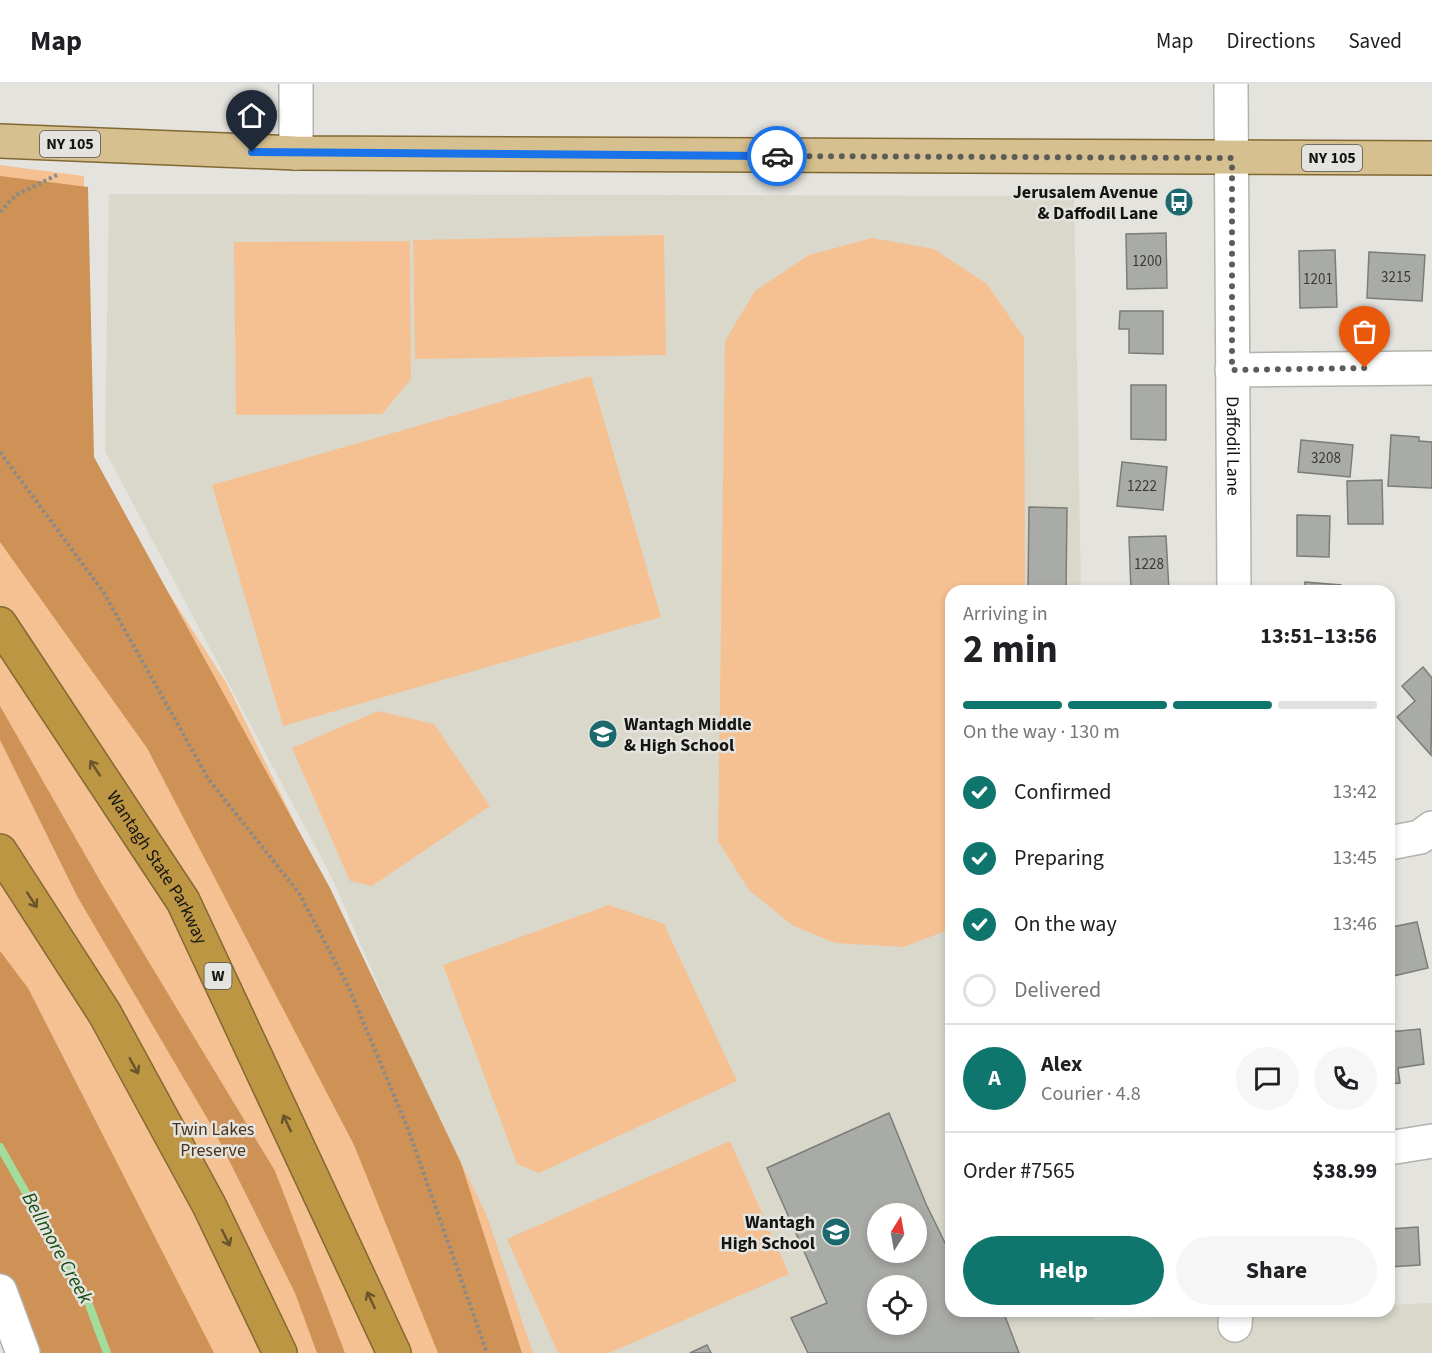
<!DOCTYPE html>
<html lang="en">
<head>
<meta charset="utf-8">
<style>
  :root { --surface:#fff; --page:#f6f6f6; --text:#202124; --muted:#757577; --line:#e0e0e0; --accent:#0f766e }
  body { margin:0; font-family:"Source Sans 3",sans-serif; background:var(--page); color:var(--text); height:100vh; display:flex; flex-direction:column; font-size:22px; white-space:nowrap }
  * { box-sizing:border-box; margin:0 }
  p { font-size:20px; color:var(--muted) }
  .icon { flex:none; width:33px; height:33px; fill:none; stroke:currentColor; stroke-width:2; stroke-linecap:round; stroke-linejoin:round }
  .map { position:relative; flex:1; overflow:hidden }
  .side { position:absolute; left:945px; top:501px; width:450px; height:732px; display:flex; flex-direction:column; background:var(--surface); border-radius:18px; box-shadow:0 3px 9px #0003 }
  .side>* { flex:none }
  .needle { width:39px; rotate:11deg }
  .buttons { position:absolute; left:867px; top:1119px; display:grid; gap:12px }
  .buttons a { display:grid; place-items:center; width:60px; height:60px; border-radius:50%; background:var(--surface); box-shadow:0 3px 9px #0003; font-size:30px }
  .pin { position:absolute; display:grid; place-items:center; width:51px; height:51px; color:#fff; margin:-62px -26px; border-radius:50% 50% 50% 0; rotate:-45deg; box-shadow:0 0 6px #0007 }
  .pin .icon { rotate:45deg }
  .courier { position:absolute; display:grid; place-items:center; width:60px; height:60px; margin:-30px; border:4px solid #1a73e8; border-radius:50%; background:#fff; color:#222; box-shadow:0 2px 8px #0007 }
  .head em { font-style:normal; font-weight:700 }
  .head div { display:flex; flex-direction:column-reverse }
  .head { display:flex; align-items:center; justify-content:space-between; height:102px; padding:0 18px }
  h1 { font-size:39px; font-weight:700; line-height:45px }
  .bar { display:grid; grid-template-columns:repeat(4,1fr); gap:9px 6px; align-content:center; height:72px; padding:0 18px }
  .bar i { height:8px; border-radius:4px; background:var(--line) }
  .bar .selected { background:var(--accent) }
  .bar p { grid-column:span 4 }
  .line { display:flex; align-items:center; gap:15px; padding:0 18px; border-top:2px solid var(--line) }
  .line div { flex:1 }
  .round { display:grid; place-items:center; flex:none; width:63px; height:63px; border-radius:32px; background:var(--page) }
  ol { padding:0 18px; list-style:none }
  li { display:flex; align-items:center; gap:18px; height:66px }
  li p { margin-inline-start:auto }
  li .icon { padding:6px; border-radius:50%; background:var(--accent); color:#fff; stroke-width:4 }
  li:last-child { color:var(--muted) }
  li i { width:33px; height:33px; border:3px solid var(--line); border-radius:50% }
  .cta { display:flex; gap:12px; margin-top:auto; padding:12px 18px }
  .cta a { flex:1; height:69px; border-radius:36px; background:var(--accent); color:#fff; font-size:24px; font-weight:700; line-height:69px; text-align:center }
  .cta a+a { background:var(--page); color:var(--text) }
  header { display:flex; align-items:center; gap:36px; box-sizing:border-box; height:84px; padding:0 30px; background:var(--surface); border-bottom:2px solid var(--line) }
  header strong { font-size:28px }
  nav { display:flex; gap:33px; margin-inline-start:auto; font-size:21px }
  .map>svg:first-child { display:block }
  .built { fill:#d9d8cb; fill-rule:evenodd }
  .green { fill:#f6c192 }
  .forest { fill:#ce9156 }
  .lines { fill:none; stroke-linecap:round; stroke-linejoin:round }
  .stream { stroke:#a3dd9d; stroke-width:8 }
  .building { fill:#a9aba6; stroke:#7b7d78; stroke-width:1.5; fill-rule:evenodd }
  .minor-casing { stroke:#b3b3ae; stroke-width:36 }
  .major-casing { stroke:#826832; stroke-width:36 }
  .highway-casing { stroke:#826832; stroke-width:36 }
  .path { stroke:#8b8a87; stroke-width:4; stroke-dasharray:3 3; stroke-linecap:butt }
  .minor { stroke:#fff; stroke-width:33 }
  .major { stroke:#d7c08f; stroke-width:33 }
  .highway { stroke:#bd9644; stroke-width:33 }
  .oneway { stroke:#68552b }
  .done { stroke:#5d5c59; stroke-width:6; stroke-dasharray:0 10.8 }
  .route { stroke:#1a73e8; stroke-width:8 }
  .labels { text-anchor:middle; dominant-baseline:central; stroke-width:5; stroke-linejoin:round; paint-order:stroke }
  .number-label { font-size:15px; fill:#393a37 }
  .shield { fill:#e4e3de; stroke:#52524f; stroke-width:1.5 }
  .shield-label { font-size:16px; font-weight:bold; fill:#141412 }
  .poi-label { font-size:18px; font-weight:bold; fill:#141412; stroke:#e4e3de; text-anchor:end }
  .street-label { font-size:18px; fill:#141412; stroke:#e4e3de }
  .park-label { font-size:18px; fill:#4d3319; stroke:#e4e3de }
  .water-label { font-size:20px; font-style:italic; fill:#174f13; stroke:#e4e3de }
</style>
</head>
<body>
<header>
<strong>Map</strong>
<nav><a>Map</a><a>Directions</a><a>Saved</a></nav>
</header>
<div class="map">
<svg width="1432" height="1269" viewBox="0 0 1432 1269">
  <rect width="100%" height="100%" fill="#e4e3de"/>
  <path class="built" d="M109 110 1074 112 1081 507H951V1227H1094L1095 1236 1274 1227H1389V1221L1432 1219V1269H532L523 1237 332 794 105 367ZM878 1130H916V1168H878ZM878 1202H916V1240H878Z"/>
  <g class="green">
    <path d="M0 81 84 92 81 372 227 600 487 1132 533 1269H40L0 1164Z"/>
    <path d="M664 151 666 271 415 275 413 156Z"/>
    <path d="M872 154 934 165 987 200 1024 254 1025 507H951V845L903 863 835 859 792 841 749 806 718 757 725 257 755 207 809 171Z"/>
    <path d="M410 157 411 295 382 330 236 331 234 158Z"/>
    <path d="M591 292 661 533 283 642 212 401Z"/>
    <path d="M378 627 434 640 490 722 372 802 350 797 292 664Z"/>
    <path d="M609 821 664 840 737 997 539 1089 517 1080 443 881Z"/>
    <path d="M730 1057 789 1190 609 1269H558L507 1155Z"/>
  </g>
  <g class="forest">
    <path d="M0 92 88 103 94 373 330 804 461 1079 522 1269H438L354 1061 147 664 0 458Z"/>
    <path d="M0 622 103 802 275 1087 345 1269H317L295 1209 214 1046 77 812 0 656Z"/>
    <path d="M0 867 28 904 214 1269H23L0 1207Z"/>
  </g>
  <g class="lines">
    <path class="stream" d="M0 1063 88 1218 107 1269"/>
  </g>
  <g class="building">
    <path d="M1166 149 1167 204 1127 205 1126 150Z"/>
    <path d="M1335 166 1337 223 1300 224 1299 167Z"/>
    <path d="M1369 168 1425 171 1422 217 1367 214Z"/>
    <path d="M1120 227H1163V270L1129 269V245H1119Z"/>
    <path d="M1131 301H1166V356L1131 355Z"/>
    <path d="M1391 351 1419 353V357L1432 358V404L1388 402Z"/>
    <path d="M1301 356 1353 361 1350 393 1298 388Z"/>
    <path d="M1122 378 1167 383 1163 426 1117 422Z"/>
    <path d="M1382 396 1383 440H1348L1347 397Z"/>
    <path d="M1029 423 1067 424 1066 507H1028Z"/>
    <path d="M1297 431 1330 432 1329 473 1297 472Z"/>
    <path d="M1166 452 1169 507H1131L1129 453Z"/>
    <path d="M1305 498 1341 501 1340 507H1304Z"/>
    <path d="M1423 583 1432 594 1431 671 1397 633 1415 617 1402 602Z"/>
    <path d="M1389 831 1392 843 1417 838 1428 884 1389 893Z"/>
    <path d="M1420 945 1424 980 1398 984 1400 999 1389 1000V948Z"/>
    <path d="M889 1029 926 1120 949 1167 951 1166V1227H1003L1019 1269H808L791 1234 827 1219 767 1084ZM878 1130H916V1168H878ZM878 1202H916V1240H878Z"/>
    <path d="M1418 1143 1420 1181 1389 1183V1145Z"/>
    <path d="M707 1261 711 1269H690Z"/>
  </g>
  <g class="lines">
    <g class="minor-casing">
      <g id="minor">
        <path d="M296 0V69"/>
        <path id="s1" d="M1231 0 1234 507"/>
        <path d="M1232 286 1432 284"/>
        <path d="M1389 759 1420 753 1432 744"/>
        <path d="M1389 1064 1432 1057"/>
        <path d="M0 1207 23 1269"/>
        <path d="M1235 1241 1236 1227"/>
      </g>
    </g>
    <g class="major-casing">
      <path id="major" d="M0 57 296 69 1432 74"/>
    </g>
    <g class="highway-casing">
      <g id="highway">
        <path id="s2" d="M0 540 183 817 394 1269"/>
        <path d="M0 767 105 930 209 1121 280 1269"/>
      </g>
    </g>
    <g class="path">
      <path d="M0 128 16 111 59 90"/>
      <path d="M0 368 104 509 209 696 299 809 349 904 408 1045 487 1269"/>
    </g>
    <use href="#minor" class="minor"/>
    <use href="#major" class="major"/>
    <use href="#highway" class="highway"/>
  </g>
  <defs><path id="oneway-shaft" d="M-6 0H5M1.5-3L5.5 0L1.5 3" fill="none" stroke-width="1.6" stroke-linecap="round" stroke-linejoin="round" transform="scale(1.5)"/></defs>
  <g class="oneway">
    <use href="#oneway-shaft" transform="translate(95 684) rotate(-123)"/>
    <use href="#oneway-shaft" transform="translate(32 816) rotate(57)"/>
    <use href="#oneway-shaft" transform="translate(134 982) rotate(61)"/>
    <use href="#oneway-shaft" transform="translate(287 1039) rotate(-115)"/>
    <use href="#oneway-shaft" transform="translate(226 1154) rotate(64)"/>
    <use href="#oneway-shaft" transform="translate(371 1216) rotate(-115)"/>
  </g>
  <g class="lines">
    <path class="done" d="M777 72 1232 74V286L1365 284"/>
    <path class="route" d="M252 68 777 72"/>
  </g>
  <defs>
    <g id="bus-disc" transform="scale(1.5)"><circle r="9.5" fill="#1b686d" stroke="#e4e3de"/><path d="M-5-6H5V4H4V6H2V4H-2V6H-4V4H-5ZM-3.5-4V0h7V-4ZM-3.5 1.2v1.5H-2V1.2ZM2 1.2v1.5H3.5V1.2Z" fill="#fff"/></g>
    <g id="school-disc" transform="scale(1.5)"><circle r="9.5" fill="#1b686d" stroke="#e4e3de"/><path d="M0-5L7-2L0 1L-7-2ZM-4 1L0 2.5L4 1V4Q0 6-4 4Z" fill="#fff"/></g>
  </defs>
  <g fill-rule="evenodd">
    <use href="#bus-disc" x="1179" y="118"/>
    <use href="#school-disc" x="603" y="650"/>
    <use href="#school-disc" x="836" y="1148"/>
  </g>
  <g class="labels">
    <g class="number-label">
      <text x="1147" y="177">1200</text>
      <text x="1396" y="193">3215</text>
      <text x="1318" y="195">1201</text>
      <text x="1326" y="374">3208</text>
      <text x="1142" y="402">1222</text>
      <text x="1149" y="480">1228</text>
    </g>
    <g class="shield">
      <rect x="40" y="47" width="60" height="26" rx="4.5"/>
      <rect x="1302" y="61" width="60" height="26" rx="4.5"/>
      <rect x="204.5" y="879" width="27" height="26" rx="4.5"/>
    </g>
    <g class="shield-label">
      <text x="70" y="60">NY 105</text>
      <text x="1332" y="74">NY 105</text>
      <text x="218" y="892">W</text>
    </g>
    <g class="poi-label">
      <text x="1158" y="108">Jerusalem Avenue<tspan x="1158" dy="21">&amp; Daffodil Lane</tspan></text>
      <text x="624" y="640" text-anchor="start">Wantagh Middle<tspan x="624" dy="21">&amp; High School</tspan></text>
      <text x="815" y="1138">Wantagh<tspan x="815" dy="21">High School</tspan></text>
    </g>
    <g class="street-label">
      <text stroke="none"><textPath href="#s1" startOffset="362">Daffodil Lane</textPath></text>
      <text stroke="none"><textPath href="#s2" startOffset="290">Wantagh State Parkway</textPath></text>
    </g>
    <g class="park-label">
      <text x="213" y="1045">Twin Lakes<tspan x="213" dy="21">Preserve</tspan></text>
    </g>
    <g class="water-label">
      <text transform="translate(57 1164) rotate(61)">Bellmore Creek</text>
    </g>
  </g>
</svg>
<div class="buttons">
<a><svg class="needle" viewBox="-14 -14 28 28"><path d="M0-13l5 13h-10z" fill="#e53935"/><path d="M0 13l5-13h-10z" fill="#757577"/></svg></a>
<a><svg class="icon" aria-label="locate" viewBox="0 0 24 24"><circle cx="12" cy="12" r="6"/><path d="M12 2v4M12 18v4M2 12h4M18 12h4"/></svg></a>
</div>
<div class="pin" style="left:1365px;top:284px;background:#ea580c"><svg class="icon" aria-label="bag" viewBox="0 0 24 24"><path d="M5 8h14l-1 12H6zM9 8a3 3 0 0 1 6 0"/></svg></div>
<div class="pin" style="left:252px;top:68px;background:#1f2937"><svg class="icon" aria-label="home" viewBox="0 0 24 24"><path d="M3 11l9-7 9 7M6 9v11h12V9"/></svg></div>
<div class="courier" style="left:777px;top:72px"><svg class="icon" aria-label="car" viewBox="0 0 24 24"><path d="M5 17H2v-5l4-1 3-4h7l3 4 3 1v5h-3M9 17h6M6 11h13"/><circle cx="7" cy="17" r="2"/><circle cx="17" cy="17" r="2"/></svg></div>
<section class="side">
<div class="head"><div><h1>2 min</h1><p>Arriving in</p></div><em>13:51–13:56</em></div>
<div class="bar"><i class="selected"></i><i class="selected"></i><i class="selected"></i><i></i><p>On the way · 130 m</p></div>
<ol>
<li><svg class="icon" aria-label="check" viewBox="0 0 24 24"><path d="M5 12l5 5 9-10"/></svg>Confirmed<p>13:42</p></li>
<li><svg class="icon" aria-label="check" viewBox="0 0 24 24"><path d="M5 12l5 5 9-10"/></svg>Preparing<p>13:45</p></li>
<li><svg class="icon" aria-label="check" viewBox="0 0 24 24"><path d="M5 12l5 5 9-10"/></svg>On the way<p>13:46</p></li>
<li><i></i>Delivered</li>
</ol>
<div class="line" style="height:108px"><b class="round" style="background:var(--accent);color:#fff">A</b><div><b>Alex</b><p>Courier · 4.8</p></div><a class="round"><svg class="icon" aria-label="chat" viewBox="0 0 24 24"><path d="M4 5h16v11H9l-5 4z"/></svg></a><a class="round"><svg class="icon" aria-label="phone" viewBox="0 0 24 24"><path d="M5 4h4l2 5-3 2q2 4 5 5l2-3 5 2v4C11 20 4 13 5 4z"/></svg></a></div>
<div class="line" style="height:78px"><div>Order #7565</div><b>$38.99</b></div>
<div class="cta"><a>Help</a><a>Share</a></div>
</section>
</div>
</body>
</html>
